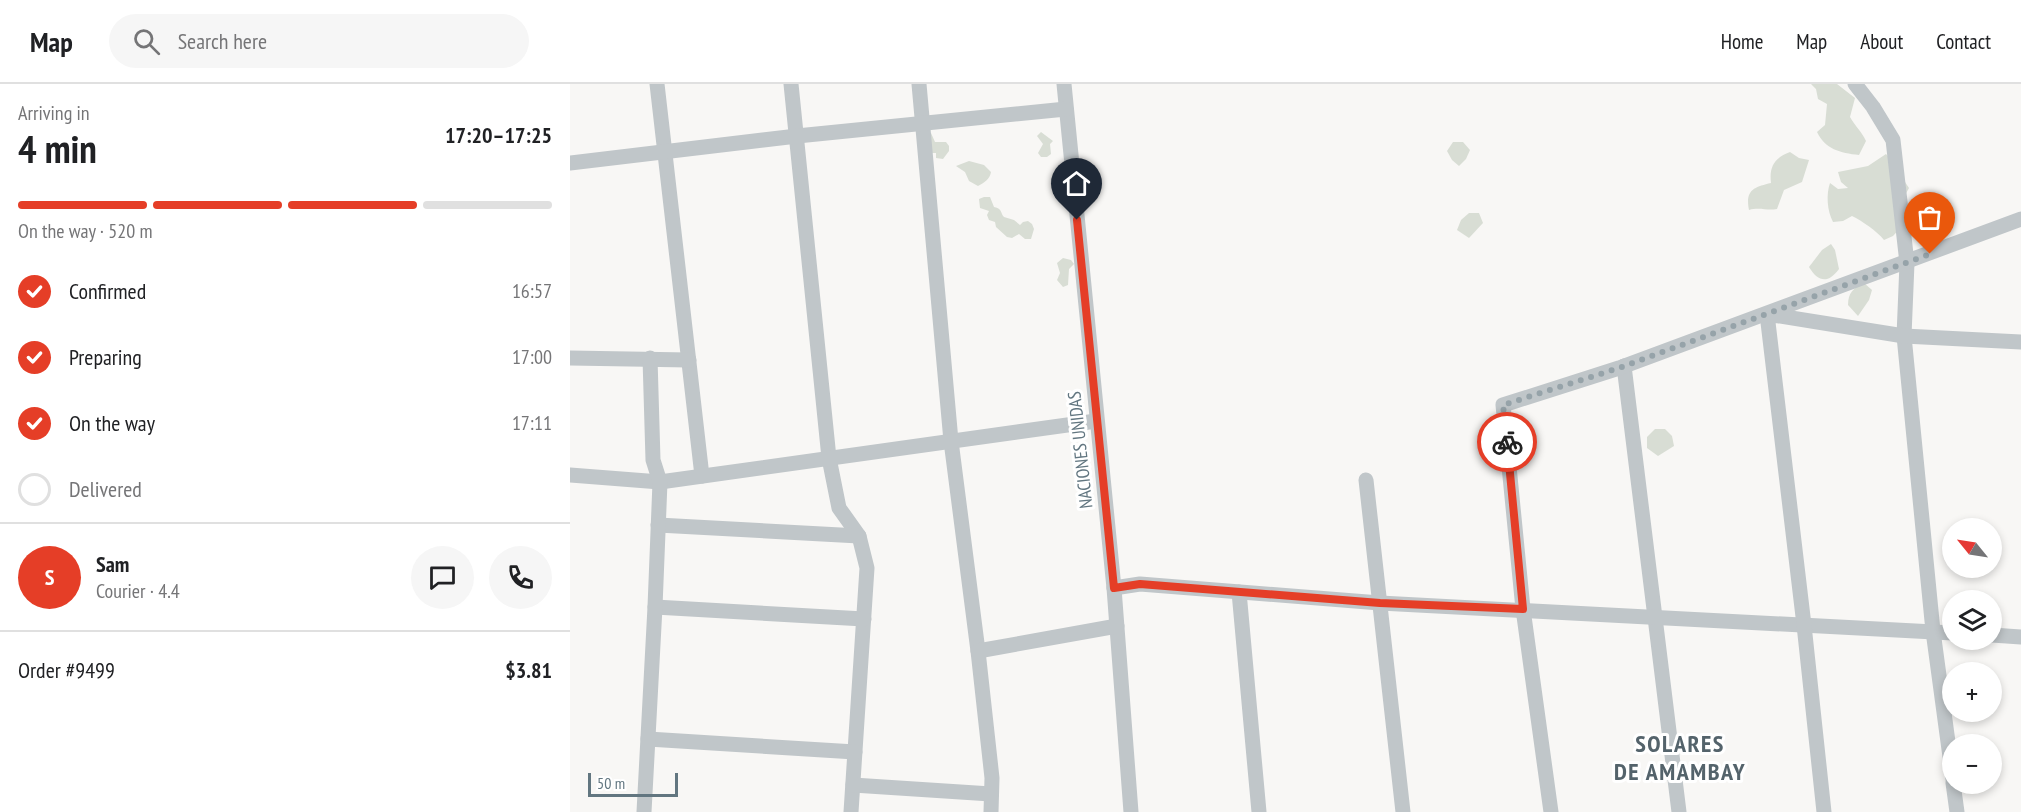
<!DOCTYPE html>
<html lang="en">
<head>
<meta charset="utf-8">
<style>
  :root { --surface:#fff; --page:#f6f6f6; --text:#202124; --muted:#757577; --line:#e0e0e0; --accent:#e53e27 }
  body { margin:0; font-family:"PT Sans Narrow",sans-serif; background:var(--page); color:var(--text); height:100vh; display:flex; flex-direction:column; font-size:22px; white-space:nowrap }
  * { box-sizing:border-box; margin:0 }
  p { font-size:20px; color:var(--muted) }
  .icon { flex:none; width:33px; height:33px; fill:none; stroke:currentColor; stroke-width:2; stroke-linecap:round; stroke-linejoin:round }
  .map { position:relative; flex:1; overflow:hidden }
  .side { display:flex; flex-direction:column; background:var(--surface); width:570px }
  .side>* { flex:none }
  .needle { width:39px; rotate:300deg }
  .fabs { position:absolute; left:1372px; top:434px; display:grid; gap:12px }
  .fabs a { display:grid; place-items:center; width:60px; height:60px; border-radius:50%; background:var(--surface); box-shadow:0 3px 9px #0003; font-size:30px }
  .scale { position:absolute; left:18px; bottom:15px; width:90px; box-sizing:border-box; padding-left:6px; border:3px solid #627680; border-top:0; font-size:16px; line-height:21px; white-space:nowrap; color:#627680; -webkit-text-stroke:4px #fff; paint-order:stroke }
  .pin { position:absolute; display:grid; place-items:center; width:51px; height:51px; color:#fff; margin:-62px -26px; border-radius:50% 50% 50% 0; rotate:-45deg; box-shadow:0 0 6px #0007 }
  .pin .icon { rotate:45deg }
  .courier { position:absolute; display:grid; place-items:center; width:60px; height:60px; margin:-30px; border:4px solid #e53e27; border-radius:50%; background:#fff; color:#222; box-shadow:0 2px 8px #0007 }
  .summary em { font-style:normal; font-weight:600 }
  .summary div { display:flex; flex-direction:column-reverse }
  .summary { display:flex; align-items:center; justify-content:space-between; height:102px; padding:0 18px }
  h1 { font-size:39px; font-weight:600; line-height:45px }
  .bar { display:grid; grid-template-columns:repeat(4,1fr); gap:9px 6px; align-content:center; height:72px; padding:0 18px }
  .bar i { height:8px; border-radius:4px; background:var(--line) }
  .bar .active { background:var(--accent) }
  .bar p { grid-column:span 4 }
  .line { display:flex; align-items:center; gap:15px; padding:0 18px; border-top:2px solid var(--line) }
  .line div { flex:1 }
  .round { display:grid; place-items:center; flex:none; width:63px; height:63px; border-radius:32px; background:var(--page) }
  ol { padding:0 18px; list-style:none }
  li { display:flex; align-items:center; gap:18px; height:66px }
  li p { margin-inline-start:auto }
  li .icon { padding:6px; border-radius:50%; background:var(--accent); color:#fff; stroke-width:4 }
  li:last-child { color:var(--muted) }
  li i { width:33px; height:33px; border:3px solid var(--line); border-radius:50% }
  header { display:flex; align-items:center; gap:36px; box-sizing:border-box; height:84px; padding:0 30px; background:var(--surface); border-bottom:2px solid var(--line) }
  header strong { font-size:28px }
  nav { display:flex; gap:33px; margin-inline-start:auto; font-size:21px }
  .search { width:420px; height:54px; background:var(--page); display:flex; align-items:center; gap:15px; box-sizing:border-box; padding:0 21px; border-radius:33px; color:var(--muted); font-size:22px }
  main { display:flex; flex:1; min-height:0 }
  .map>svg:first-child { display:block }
  .green { fill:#d8ddd4 }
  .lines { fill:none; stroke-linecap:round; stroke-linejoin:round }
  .minor { stroke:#c0c6c9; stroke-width:15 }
  .done { stroke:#96a3a9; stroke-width:6; stroke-dasharray:0 10.8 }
  .route { stroke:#e53e27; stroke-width:8 }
  .labels { text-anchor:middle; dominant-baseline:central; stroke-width:6; stroke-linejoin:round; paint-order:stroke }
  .street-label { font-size:18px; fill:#627680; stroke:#fff }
  .district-label { font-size:24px; font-weight:bold; letter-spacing:1.5px; fill:#54636b; stroke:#fff }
</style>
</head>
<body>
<header>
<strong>Map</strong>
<div class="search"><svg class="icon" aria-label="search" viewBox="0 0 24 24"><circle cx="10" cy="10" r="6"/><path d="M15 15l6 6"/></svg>Search here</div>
<nav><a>Home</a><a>Map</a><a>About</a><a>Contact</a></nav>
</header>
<main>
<section class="side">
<div class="summary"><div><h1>4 min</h1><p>Arriving in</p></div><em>17:20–17:25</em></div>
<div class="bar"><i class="active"></i><i class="active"></i><i class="active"></i><i></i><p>On the way · 520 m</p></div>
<ol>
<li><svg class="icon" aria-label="check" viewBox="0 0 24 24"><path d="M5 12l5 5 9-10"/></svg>Confirmed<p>16:57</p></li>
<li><svg class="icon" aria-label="check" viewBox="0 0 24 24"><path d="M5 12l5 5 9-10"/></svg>Preparing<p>17:00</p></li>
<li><svg class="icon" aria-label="check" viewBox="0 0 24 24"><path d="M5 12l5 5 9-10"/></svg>On the way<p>17:11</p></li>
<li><i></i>Delivered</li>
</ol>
<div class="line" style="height:108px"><b class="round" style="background:var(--accent);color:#fff">S</b><div><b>Sam</b><p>Courier · 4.4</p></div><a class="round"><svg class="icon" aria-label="chat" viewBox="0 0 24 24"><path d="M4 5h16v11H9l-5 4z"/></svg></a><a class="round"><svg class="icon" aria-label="phone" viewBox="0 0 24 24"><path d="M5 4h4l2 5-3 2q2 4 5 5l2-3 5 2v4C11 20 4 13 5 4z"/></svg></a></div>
<div class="line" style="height:78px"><div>Order #9499</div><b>$3.81</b></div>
</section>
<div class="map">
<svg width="1451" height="728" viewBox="0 0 1451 728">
  <rect width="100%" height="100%" fill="#f8f7f5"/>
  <g class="green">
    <path d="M1241 0H1267L1285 14 1280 33C1285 42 1292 48 1296 57L1289 71C1270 69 1255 65 1247 48L1255 41 1257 20 1248 15 1246 5Z"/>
    <path d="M471 48 483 57 480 60 481 70 477 73H471L468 69 473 60 467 52Z"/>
    <path d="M361 49 365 58H376L379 62V67L373 75 366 74V69H362L357 52Z"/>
    <path d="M883 58H893L900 66 896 75 889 82 882 76 877 67Z"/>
    <path d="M1220 68 1229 74 1239 76 1232 98 1214 106 1207 125C1197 127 1190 123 1179 126 1175 106 1184 103 1201 99 1199 83 1204 74 1220 68Z"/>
    <path d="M1316 70C1326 80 1331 93 1339 104L1334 113 1336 138 1323 152 1314 156C1307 147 1292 137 1282 132L1273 137 1263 138C1257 127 1256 110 1260 99L1268 105 1278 104 1271 98 1268 88 1298 82Z"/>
    <path d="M399 77 414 81 421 88C420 95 414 99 408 102L399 97 395 88 386 82Z"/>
    <path d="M414 113H420L424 123C433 125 430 129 434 133L444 136 450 141 453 138 458 137 462 140 464 145 461 155H455L449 150 442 154 437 153 426 143 425 138 419 136 417 131 419 127 410 124 409 115Z"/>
    <path d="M899 129H909L913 139 899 154 887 146 891 136Z"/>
    <path d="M1261 160 1265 166 1269 185C1258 200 1248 198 1239 183L1252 166Z"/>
    <path d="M493 174 501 176 504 180 499 185 498 201 493 203 487 196 490 189 487 179Z"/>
    <path d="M1294 199 1302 206 1299 216 1288 232 1278 221C1278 209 1283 204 1294 199Z"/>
    <path d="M1085 345H1095L1102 352 1104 362 1088 372 1077 364V353Z"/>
  </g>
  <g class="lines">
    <g class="minor">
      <path d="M87 0 132 392"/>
      <path d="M221 0 259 374 269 424 289 452 297 484 281 728"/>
      <path d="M349 0 381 357 408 567 422 694 421 728"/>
      <path d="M494 0 544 504 561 728"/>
      <path d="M1285 0 1303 23 1323 56 1337 179 1334 252 1363 547 1383 695"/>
      <path d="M0 79 227 52 496 25"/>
      <path d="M0 274 119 276"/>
      <path d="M1054 282 1109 728"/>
      <path d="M0 391 90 398 526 337"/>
      <path d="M796 396 833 728"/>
      <path d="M88 441 289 452"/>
      <path d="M544 504 570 500 810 519 1383 549"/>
      <path d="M669 508 689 728"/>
      <path d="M85 523 294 535"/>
      <path d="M1422 551 1451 553"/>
      <path d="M408 567 547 542"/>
      <path d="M78 655 285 668"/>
      <path d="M1383 699 1387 728"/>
      <path d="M283 701 421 710"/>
      <path d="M74 728 85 523 90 398 83 376 80 274"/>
      <path d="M981 728 953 525 933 321 1049 284 1451 135"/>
      <path d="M1254 728 1234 541 1197 230 1334 252 1451 258"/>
    </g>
  </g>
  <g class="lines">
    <path class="done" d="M937 358 933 321 1049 284 1360 170"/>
    <path class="route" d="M507 136 544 504 570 500 810 519 953 525 937 358"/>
  </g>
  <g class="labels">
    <g class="street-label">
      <text transform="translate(510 366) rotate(-96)">NACIONES UNIDAS</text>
    </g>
    <g class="district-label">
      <text x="1110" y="659">SOLARES<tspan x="1110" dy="28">DE AMAMBAY</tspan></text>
    </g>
  </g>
</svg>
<div class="fabs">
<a><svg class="needle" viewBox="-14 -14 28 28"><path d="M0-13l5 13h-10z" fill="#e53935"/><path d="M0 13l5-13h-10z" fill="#757577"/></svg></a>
<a><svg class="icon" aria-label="layers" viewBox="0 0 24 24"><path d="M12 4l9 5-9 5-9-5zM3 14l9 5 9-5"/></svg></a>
<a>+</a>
<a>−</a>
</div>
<div class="scale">50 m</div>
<div class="pin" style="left:1360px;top:170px;background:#ea580c"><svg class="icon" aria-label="bag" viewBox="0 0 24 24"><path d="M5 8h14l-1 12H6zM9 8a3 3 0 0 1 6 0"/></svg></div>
<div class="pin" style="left:507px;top:136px;background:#1f2937"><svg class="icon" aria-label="home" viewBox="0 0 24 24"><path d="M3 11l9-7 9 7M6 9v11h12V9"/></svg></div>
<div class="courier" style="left:937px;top:358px"><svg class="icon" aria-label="bike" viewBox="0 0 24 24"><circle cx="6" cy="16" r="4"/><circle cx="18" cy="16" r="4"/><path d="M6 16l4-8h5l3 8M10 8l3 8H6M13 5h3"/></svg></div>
</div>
</main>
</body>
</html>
